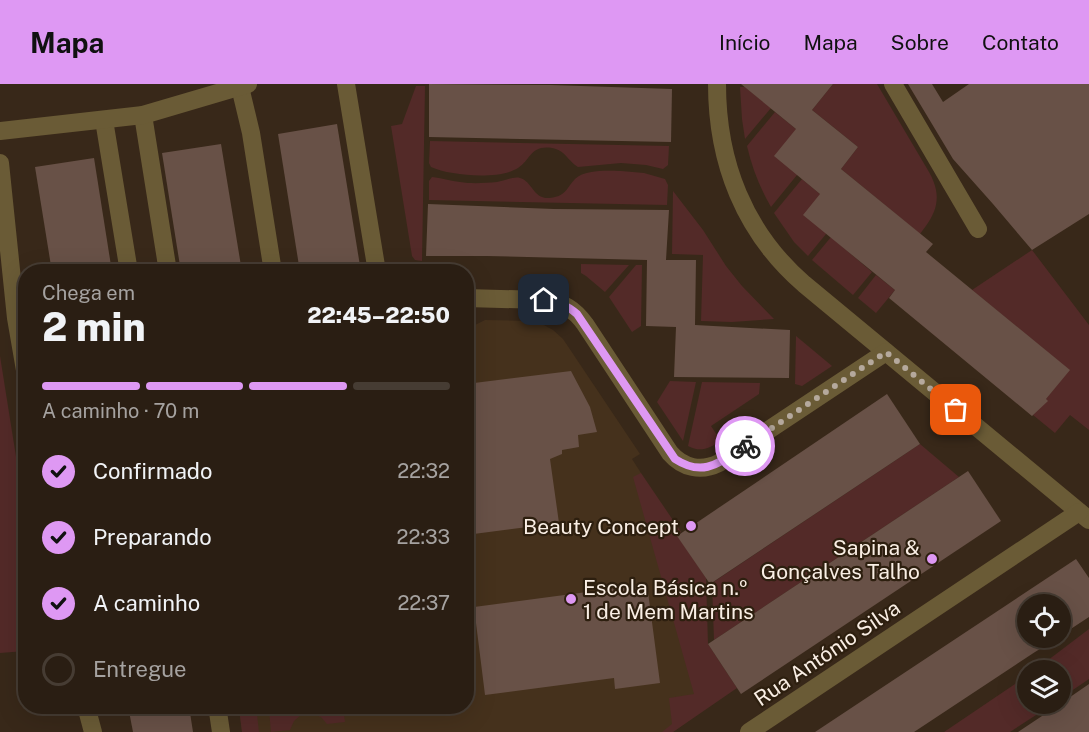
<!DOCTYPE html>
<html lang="pt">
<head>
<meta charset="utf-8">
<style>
  :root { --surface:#2a1e13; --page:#32271c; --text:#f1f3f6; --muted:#a5a2a0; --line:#463c33; --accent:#de98f3 }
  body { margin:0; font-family:"Public Sans",sans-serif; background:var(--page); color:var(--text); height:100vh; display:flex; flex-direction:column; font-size:22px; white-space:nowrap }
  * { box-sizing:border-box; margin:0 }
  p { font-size:20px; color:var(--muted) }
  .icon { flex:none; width:33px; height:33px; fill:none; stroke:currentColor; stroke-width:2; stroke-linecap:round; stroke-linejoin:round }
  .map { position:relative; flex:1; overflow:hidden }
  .side { position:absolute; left:18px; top:180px; width:456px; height:450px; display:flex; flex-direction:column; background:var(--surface); border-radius:24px; box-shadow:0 6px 24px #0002,0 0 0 2px var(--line) }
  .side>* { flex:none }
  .fabs { position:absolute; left:1017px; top:510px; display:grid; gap:12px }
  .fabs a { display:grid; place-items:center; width:54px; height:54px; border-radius:50%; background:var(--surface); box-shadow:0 6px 24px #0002,0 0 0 2px var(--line); font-size:30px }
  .pin { position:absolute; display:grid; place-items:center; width:51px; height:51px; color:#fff; margin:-26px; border-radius:12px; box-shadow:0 3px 9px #0006 }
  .courier { position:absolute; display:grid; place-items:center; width:60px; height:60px; margin:-30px; border:4px solid #de98f3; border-radius:50%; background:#fff; color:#222; box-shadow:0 2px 8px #0007 }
  .headline em { font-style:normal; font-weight:800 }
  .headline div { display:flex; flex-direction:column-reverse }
  .headline { display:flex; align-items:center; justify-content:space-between; height:102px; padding:0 24px }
  h1 { font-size:39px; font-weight:800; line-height:45px }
  .bar { display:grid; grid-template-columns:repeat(4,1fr); gap:9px 6px; align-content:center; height:72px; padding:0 24px }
  .bar i { height:8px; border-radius:4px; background:var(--line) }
  .bar .selected { background:var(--accent) }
  .bar p { grid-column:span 4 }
  ol { padding:0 24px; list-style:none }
  li { display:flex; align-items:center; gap:18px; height:66px }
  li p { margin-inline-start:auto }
  li .icon { padding:6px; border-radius:50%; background:var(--accent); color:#111; stroke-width:4 }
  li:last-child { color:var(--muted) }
  li i { width:33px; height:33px; border:3px solid var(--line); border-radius:50% }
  header { display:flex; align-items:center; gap:36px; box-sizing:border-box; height:84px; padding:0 30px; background:var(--accent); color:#111 }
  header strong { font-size:28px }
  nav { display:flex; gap:33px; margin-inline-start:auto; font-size:21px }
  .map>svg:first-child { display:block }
  .built { fill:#45311c }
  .green { fill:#532a28 }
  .building { fill:#685147 }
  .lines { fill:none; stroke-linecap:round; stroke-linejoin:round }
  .minor { stroke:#6a5b36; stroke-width:18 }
  .tertiary { stroke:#6a5b36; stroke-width:18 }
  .done { stroke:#b5a99d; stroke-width:6; stroke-dasharray:0 10.8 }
  .route { stroke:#de98f3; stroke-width:8 }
  .poi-dot { fill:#de98f3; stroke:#2d1f0f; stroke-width:2 }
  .labels { text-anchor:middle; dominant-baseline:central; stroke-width:4.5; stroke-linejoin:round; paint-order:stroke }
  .poi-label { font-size:21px; fill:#f9eee4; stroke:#2d1f0f; text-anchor:end }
  .street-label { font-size:21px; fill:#f9eee4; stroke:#2d1f0f }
</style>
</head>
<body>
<header>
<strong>Mapa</strong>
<nav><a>Início</a><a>Mapa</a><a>Sobre</a><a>Contato</a></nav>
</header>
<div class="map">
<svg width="1089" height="648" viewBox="0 0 1089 648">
  <rect width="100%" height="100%" fill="#382819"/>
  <path class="built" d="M485 236 528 237 542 240 553 246 563 255 640 370 632 375 641 389 706 624 673 648H242L240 632 235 623 466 622 467 245Z"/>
  <g class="green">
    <path d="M833 0H877L929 88C943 113 937 129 920 150L841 85 858 63 812 26Z"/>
    <path d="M416 2H425L422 177 415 176 412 172 391 42 402 40Z"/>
    <path d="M740 3H745L771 24 745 55 742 35Z"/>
    <path d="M775 28 796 45 797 91 771 123C760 104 752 84 747 62Z"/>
    <path d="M430 57 669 62 668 81 663 85 646 81 621 79 578 83C568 77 565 66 552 64 530 61 531 76 518 84 499 96 451 92 431 83L429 79Z"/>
    <path d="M621 87 644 89 665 95 668 101 667 121 429 116V97L432 93C441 94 451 97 460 98 472 100 485 99 497 98 504 97 514 92 520 94 534 98 533 119 555 113 566 111 568 102 575 95 586 85 608 87 621 87Z"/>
    <path d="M802 95 820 110 826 150 808 172 794 158 774 129Z"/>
    <path d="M673 107 703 146 726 182 742 202 774 235 732 238 701 237 703 171 672 170Z"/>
    <path d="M831 153 872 188 853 211 812 176Z"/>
    <path d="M1032 166 1089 241V346L1070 331 1055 349 1033 331 1069 286 972 206Z"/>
    <path d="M581 180 629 181 605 208 586 192 581 189Z"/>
    <path d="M636 181H642L641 242 632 248 609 213Z"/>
    <path d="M876 191 895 206 876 229 858 214Z"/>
    <path d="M796 252 832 282 802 302 795 300Z"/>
    <path d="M0 272 25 429V567L0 569Z"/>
    <path d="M670 297 696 298 683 357 657 318Z"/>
    <path d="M702 298 760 299 759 310 711 342 721 357C709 364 701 369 688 362Z"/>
    <path d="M920 360 959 393 714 556 712 499Z"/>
    <path d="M641 389 681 448 677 451 706 494 708 560 737 604 673 648H662L672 640 669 614 694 610 633 393Z"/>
    <path d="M1089 545V595L1061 614 1060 586H1035Z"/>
    <path d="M1027 592 1028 620H1053L1010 648H944Z"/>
    <path d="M235 623H258L257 630 259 648H242L240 632Z"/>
    <path d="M270 623H299L301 631 294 637 290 646 271 648 269 626Z"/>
    <path d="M311 623H343L345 638 327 640 321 633 312 630Z"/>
  </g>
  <g class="building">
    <path d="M429 0 551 1 672 5 671 58 429 53Z"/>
    <path d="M741 0H833L812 26 858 63 841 85 933 160 926 168 1070 286 1046 315 1048 317 1032 332 889 214 895 206 803 131 820 110 774 72 796 45Z"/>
    <path d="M908 0H932L943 18 969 0H1089V130L1032 166 993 120 953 75Z"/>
    <path d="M337 40 361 188H300L278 50Z"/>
    <path d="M221 60 242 188H181L162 69Z"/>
    <path d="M94 74 112 188H52L35 83Z"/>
    <path d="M428 120 554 125 669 126 666 176H696L695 241 790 246 789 294 674 293 676 243 646 242 647 176 487 172H426Z"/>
    <path d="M571 287 590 323 597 348 578 351 579 363 562 366V370L550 375 559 439 466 451V300Z"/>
    <path d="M887 310 920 360 710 500 677 452Z"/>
    <path d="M968 387 1001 437 741 610 708 560Z"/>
    <path d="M1076 475 1089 494V533L1060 552V520H1028V554H1058L1035 568 914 648H815Z"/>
    <path d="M647 500 660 599 615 605 614 594 485 611 474 523Z"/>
    <path d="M1089 600V648H1018L1060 620Z"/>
    <path d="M128 622H189L193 648H133Z"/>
  </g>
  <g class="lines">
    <g class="minor">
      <path d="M346 0 377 188"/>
      <path d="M717 0C717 78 744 148 804 200L1089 436"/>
      <path d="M893 0 978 145"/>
      <path d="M240 3 251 49 273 188"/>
      <path d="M143 31 168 188"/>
      <path d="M104 36 129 188"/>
      <path d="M0 47 143 31 248 0"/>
      <path d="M466 214 544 216C563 218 574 225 585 240L670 369C683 384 701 388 719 379L886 268"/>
      <path d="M216 622 218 628 221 648"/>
      <path d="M749 648 1079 428"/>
    </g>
    <g class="tertiary">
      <path d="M0 79 16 234 26 292"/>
      <path d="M86 622 93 648"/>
    </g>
  </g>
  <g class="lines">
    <path class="done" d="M745 362 886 268 956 326"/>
    <path class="route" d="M544 216C558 218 567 221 577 230L675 375C704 394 720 378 745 362"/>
  </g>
  <g class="poi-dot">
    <circle cx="691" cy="442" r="6"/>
    <circle cx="932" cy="475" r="6"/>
    <circle cx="571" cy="515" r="6"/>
  </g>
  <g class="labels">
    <g class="poi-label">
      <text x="679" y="442">Beauty Concept</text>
      <text x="920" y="463">Sapina &amp;<tspan x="920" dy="24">Gonçalves Talho</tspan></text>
      <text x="583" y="503" text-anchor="start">Escola Básica n.º<tspan x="583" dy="24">1 de Mem Martins</tspan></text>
    </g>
    <g class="street-label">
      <text transform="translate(827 569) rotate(-34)">Rua António Silva</text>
    </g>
  </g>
</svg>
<div class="fabs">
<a><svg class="icon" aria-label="locate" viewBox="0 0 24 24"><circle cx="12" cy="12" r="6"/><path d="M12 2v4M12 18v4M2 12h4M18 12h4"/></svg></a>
<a><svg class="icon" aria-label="layers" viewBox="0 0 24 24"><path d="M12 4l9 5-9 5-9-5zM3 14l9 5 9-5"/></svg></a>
</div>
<div class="pin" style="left:956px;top:326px;background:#ea580c"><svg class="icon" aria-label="bag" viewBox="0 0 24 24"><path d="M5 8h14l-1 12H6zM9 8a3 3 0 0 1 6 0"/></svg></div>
<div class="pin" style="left:544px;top:216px;background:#1f2937"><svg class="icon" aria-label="home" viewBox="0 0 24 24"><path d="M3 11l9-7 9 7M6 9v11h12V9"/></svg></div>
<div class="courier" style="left:745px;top:362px"><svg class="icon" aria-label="bike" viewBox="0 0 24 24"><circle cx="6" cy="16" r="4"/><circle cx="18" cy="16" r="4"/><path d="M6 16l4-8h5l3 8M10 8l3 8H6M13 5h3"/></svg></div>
<section class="side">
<div class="headline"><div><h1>2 min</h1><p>Chega em</p></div><em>22:45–22:50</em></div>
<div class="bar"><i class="selected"></i><i class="selected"></i><i class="selected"></i><i></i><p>A caminho · 70 m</p></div>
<ol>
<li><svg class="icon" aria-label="check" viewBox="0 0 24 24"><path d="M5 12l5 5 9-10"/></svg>Confirmado<p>22:32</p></li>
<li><svg class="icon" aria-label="check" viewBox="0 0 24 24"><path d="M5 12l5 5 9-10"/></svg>Preparando<p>22:33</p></li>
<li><svg class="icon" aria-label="check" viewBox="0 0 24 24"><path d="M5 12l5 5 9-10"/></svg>A caminho<p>22:37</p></li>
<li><i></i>Entregue</li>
</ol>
</section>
</div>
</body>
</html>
